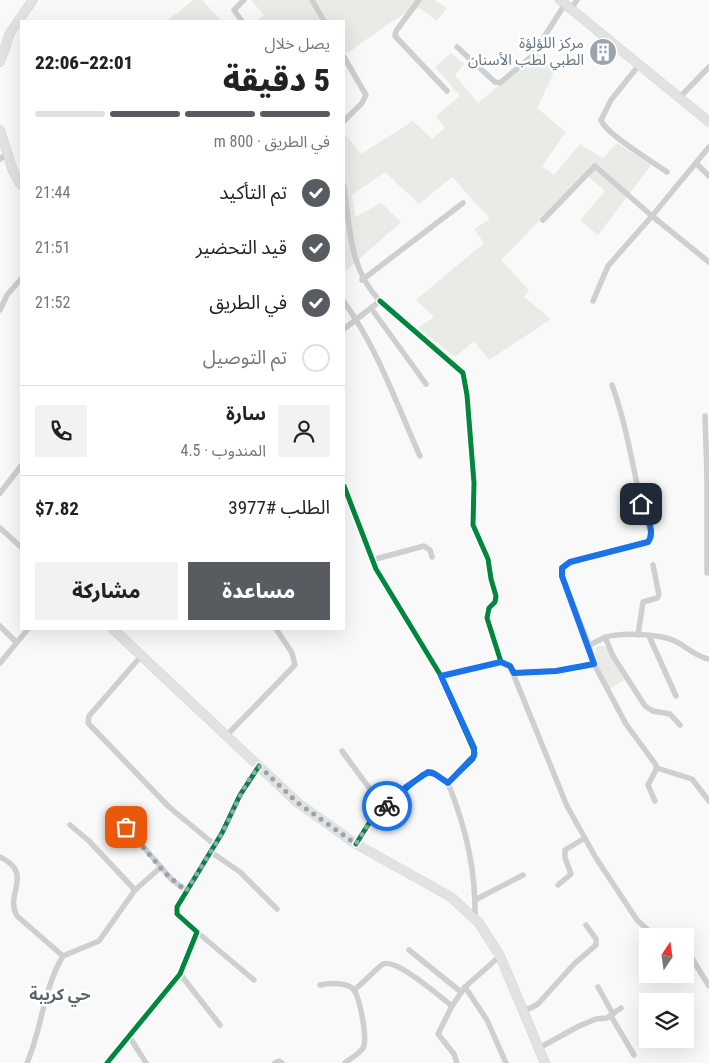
<!DOCTYPE html>
<html lang="ar">
<head>
<meta charset="utf-8">
<style>
  :root { --surface:#fff; --page:#f2f2f2; --text:#222; --muted:#767676; --line:#e0e0e0; --accent:#585c60 }
  body { margin:0; font-family:"Roboto Condensed","Noto Sans Arabic",sans-serif; background:var(--page); color:var(--text); direction:rtl; height:100vh; display:flex; flex-direction:column; font-size:19px; white-space:nowrap }
  * { box-sizing:border-box; margin:0 }
  p { font-size:16px; color:var(--muted) }
  .icon { flex:none; width:28px; height:28px; fill:none; stroke:currentColor; stroke-width:2; stroke-linecap:round; stroke-linejoin:round }
  .map { position:relative; flex:1; overflow:hidden; direction:ltr }
  .panel { position:absolute; left:20px; top:20px; width:325px; height:610px; display:flex; flex-direction:column; background:var(--surface); border-radius:0px; box-shadow:0 5px 20px #0002; direction:rtl }
  .panel>* { flex:none }
  .needle { width:32px; rotate:13deg }
  .fabs { position:absolute; left:639px; top:928px; display:grid; gap:10px }
  .fabs a { display:grid; place-items:center; width:55px; height:55px; border-radius:0px; background:var(--surface); box-shadow:0 5px 20px #0002; font-size:25px }
  .pin { position:absolute; display:grid; place-items:center; width:42px; height:42px; color:#fff; margin:-21px; border-radius:10px; box-shadow:0 2px 8px #0006 }
  .courier { position:absolute; display:grid; place-items:center; width:50px; height:50px; margin:-25px; border:4px solid #1a73e8; border-radius:50%; background:#fff; color:#222; box-shadow:0 1px 6px #0007 }
  .overview em { font-style:normal; font-weight:800 }
  .overview div { display:flex; flex-direction:column-reverse }
  .overview { display:flex; align-items:center; justify-content:space-between; height:85px; padding:0 15px }
  h1 { font-size:32px; font-weight:800; line-height:38px }
  .bar { display:grid; grid-template-columns:repeat(4,1fr); gap:8px 5px; align-content:center; height:60px; padding:0 15px }
  .bar i { height:6px; border-radius:4px; background:var(--line) }
  .bar .current { background:var(--accent) }
  .bar p { grid-column:span 4 }
  .line { display:flex; align-items:center; gap:12px; padding:0 15px; border-top:1px solid var(--line) }
  .line div { flex:1 }
  .round { display:grid; place-items:center; flex:none; width:52px; height:52px; border-radius:0px; background:var(--page) }
  ol { padding:0 15px; list-style:none }
  li { display:flex; align-items:center; gap:15px; height:55px }
  li p { margin-inline-start:auto }
  li .icon { padding:5px; border-radius:50%; background:var(--accent); color:#fff; stroke-width:4 }
  li:last-child { color:var(--muted) }
  li i { width:28px; height:28px; border:2px solid var(--line); border-radius:50% }
  .action { display:flex; gap:10px; margin-top:auto; padding:10px 15px }
  .action a { flex:1; height:58px; border-radius:0px; background:var(--accent); color:#fff; font-size:20px; font-weight:800; line-height:58px; text-align:center }
  .action a+a { background:var(--page); color:var(--text) }
  .map>svg:first-child { display:block }
  .green { fill:#e8ebe6 }
  .lines { fill:none; stroke-linecap:round; stroke-linejoin:round }
  .secondary-casing { stroke:#d5d6d7; stroke-width:10 }
  .street { stroke:#cecfd0; stroke-width:5.5 }
  .secondary { stroke:#e1e2e2; stroke-width:9 }
  .cycleway-casing { stroke:#fff; stroke-width:8 }
  .cycleway { stroke:#00873e; stroke-width:5 }
  .done { stroke:#99a4ac; stroke-width:5; stroke-dasharray:0 9 }
  .route { stroke:#1a73e8; stroke-width:6 }
  .labels { text-anchor:middle; dominant-baseline:central; stroke-width:5; stroke-linejoin:round; paint-order:stroke }
  .poi-label { font-size:15px; fill:#657683; stroke:#fff; text-anchor:end }
  .neighbourhood-label { font-size:16px; font-weight:bold; fill:#57646e; stroke:#fff }
</style>
</head>
<body>
<div class="map">
<svg width="709" height="1063" viewBox="0 0 709 1063">
  <rect width="100%" height="100%" fill="#f9f9f9"/>
  <g class="green">
    <path d="M193 0H202L222 21H167Z"/>
    <path d="M251 0H434L447 8 437 21 420 8 406 13 388 24 349 52H344V21H257L264 15Z"/>
    <path d="M451 53 464 64 455 75 478 103 538 54 556 68 537 108 566 132 542 166 554 175 580 144 603 158 617 143 651 165 598 235 580 220 605 191 585 174 501 260 529 290 524 297 551 319 489 360 474 341 455 357 418 328 434 317 416 300 484 243 474 229 490 219 452 177 419 204 385 172 352 195 355 217 381 203 401 222 347 270 344 265V133L361 154 413 121 432 139 445 128 436 116 460 96 435 67Z"/>
    <path d="M601 646 607 647 624 680 609 689 595 659 596 647Z"/>
  </g>
  <g class="lines">
    <g class="secondary-casing">
      <g id="secondary">
        <path d="M560 0 709 122"/>
        <path d="M0 62 10 33 33 0"/>
        <path d="M0 130 13 171 21 185"/>
        <path d="M113 629 298 803 356 844 451 897 479 923 500 956 545 1063"/>
      </g>
    </g>
    <g class="street">
      <path d="M312 0 324 21"/>
      <path d="M419 0 396 31 395 36 447 91"/>
      <path d="M571 9 577 0"/>
      <path d="M242 21 234 10 244 0"/>
      <path d="M457 47 495 82 500 83 532 56 565 4"/>
      <path d="M344 57 366 95 362 103 344 121"/>
      <path d="M639 65 611 100 601 120C606 134 653 162 667 172"/>
      <path d="M679 98 709 67"/>
      <path d="M0 159 8 153"/>
      <path d="M696 163 709 176"/>
      <path d="M344 186C350 228 349 269 380 301L344 329"/>
      <path d="M543 220 595 166 652 216 709 147"/>
      <path d="M362 280 463 203"/>
      <path d="M380 301 463 373 467 395 474 483 473 525 488 559 491 579 496 596 495 602 489 608 487 618 501 662"/>
      <path d="M593 301 608 266 652 216 709 262"/>
      <path d="M344 302C378 349 396 403 420 456"/>
      <path d="M371 308 426 384"/>
      <path d="M0 310 7 295 21 279"/>
      <path d="M705 416 707 476"/>
      <path d="M344 486 376 569 441 676 475 753 473 759 448 783 432 772 422 775 371 820 356 844"/>
      <path d="M0 493 21 466"/>
      <path d="M0 528 21 547"/>
      <path d="M372 560 424 546 430 550 432 557"/>
      <path d="M707 573V476L709 477"/>
      <path d="M0 626 16 642"/>
      <path d="M638 635 643 602 657 598 659 595 653 565"/>
      <path d="M649 636 676 696"/>
      <path d="M605 637 613 656 645 706 653 711 670 714 680 725"/>
      <path d="M589 645 562 577 563 568 570 562 648 542 652 536C649 524 643 514 641 502 632 463 626 423 612 385"/>
      <path d="M142 655 89 716 88 723 169 807 215 845"/>
      <path d="M0 663 28 629"/>
      <path d="M594 664 626 724 656 765V770L648 785 655 801"/>
      <path d="M515 673 556 671 594 664 589 645C595 643 600 639 606 637 622 632 660 634 675 641 687 647 696 657 709 659"/>
      <path d="M441 676 501 662 510 666 567 806 596 858 637 920 648 930 664 936"/>
      <path d="M227 735 295 665 292 653 276 629"/>
      <path d="M342 751 384 808"/>
      <path d="M657 768 692 779 709 801"/>
      <path d="M448 783C466 828 476 870 475 918"/>
      <path d="M70 825 89 841 135 890"/>
      <path d="M126 827 161 867"/>
      <path d="M211 852 240 872 277 909"/>
      <path d="M0 857C35 874 4 893 17 916L63 956"/>
      <path d="M558 885 571 874 565 858V850L585 838"/>
      <path d="M475 900 523 875"/>
      <path d="M197 932 254 980"/>
      <path d="M685 947 709 986"/>
      <path d="M409 950 461 992"/>
      <path d="M180 974 220 1025"/>
      <path d="M320 985C329 983 348 982 354 990 360 999 368 1039 363 1048 359 1054 350 1059 345 1063"/>
      <path d="M465 987 487 1020 506 1063"/>
      <path d="M598 987 613 1014"/>
      <path d="M354 990C361 985 378 967 383 964 397 958 440 997 452 1006L465 987 500 956"/>
      <path d="M452 1006 438 1034 454 1054 457 1063"/>
      <path d="M523 1010 531 1008 538 1004 574 964 596 945V939L586 925"/>
      <path d="M611 1016 634 1055"/>
      <path d="M129 1036 146 1063"/>
      <path d="M539 1048 579 1026 596 1019 607 1018 621 1008"/>
      <path d="M27 1063C42 1029 43 989 63 956L99 941 135 890 161 867 172 880 187 891"/>
      <path d="M107 1063 180 974 197 932 177 914V907L222 833 240 795 259 766"/>
      <path d="M275 1063 279 1061 282 1063"/>
    </g>
    <use href="#secondary" class="secondary"/>
    <g class="cycleway-casing">
      <g id="cycleway">
        <path d="M380 301 463 373 467 395 474 483 473 525 488 559 491 579 496 596 495 602 489 608 487 618 501 662"/>
        <path d="M344 486 376 569 441 676 475 753 473 759 448 783 432 772 422 775 371 820 356 844"/>
        <path d="M107 1063 180 974 197 932 177 914V907L222 833 240 795 259 766"/>
      </g>
    </g>
    <use href="#cycleway" class="cycleway"/>
  </g>
  <g class="lines">
    <path class="done" d="M126 827 165 873 186 891 222 834 246 784 259 766 298 803 356 844 371 820 387 806"/>
    <path class="route" d="M387 806 406 787 428 772 435 774 448 783 474 756V748L441 676 501 662 510 666 514 673 556 671 594 664 562 576V568L570 562 648 542C656 531 646 515 641 504"/>
  </g>
  <defs>
    <g id="building-disc" transform="scale(1.4375)"><circle r="9.5" fill="#99a4ac" stroke="#fff"/><path d="M-4-6H4V6H1V3H-1V6H-4ZM-2.5-4.3h1.7v1.8h-1.7ZM.8-4.3h1.7v1.8H.8ZM-2.5-1h1.7V.8h-1.7ZM.8-1h1.7V.8H.8Z" fill="#fff"/></g>
  </defs>
  <g fill-rule="evenodd">
    <use href="#building-disc" x="603" y="52"/>
  </g>
  <g class="labels">
    <g class="poi-label">
      <text x="584" y="43">مركز اللؤلؤة<tspan x="584" dy="17">الطبي لطب الأسنان</tspan></text>
    </g>
    <g class="neighbourhood-label">
      <text x="60" y="994">حي كريبة</text>
    </g>
  </g>
</svg>
<div class="fabs">
<a><svg class="needle" viewBox="-14 -14 28 28"><path d="M0-13l5 13h-10z" fill="#e53935"/><path d="M0 13l5-13h-10z" fill="#767676"/></svg></a>
<a><svg class="icon" aria-label="layers" viewBox="0 0 24 24"><path d="M12 4l9 5-9 5-9-5zM3 14l9 5 9-5"/></svg></a>
</div>
<div class="pin" style="left:126px;top:827px;background:#ea580c"><svg class="icon" aria-label="bag" viewBox="0 0 24 24"><path d="M5 8h14l-1 12H6zM9 8a3 3 0 0 1 6 0"/></svg></div>
<div class="pin" style="left:641px;top:504px;background:#1f2937"><svg class="icon" aria-label="home" viewBox="0 0 24 24"><path d="M3 11l9-7 9 7M6 9v11h12V9"/></svg></div>
<div class="courier" style="left:387px;top:806px"><svg class="icon" aria-label="bike" viewBox="0 0 24 24"><circle cx="6" cy="16" r="4"/><circle cx="18" cy="16" r="4"/><path d="M6 16l4-8h5l3 8M10 8l3 8H6M13 5h3"/></svg></div>
<section class="panel">
<div class="overview"><div><h1>5 دقيقة</h1><p>يصل خلال</p></div><em>22:01–22:06</em></div>
<div class="bar"><i class="current"></i><i class="current"></i><i class="current"></i><i></i><p>في الطريق · 800 m</p></div>
<ol>
<li><svg class="icon" aria-label="check" viewBox="0 0 24 24"><path d="M5 12l5 5 9-10"/></svg>تم التأكيد<p>21:44</p></li>
<li><svg class="icon" aria-label="check" viewBox="0 0 24 24"><path d="M5 12l5 5 9-10"/></svg>قيد التحضير<p>21:51</p></li>
<li><svg class="icon" aria-label="check" viewBox="0 0 24 24"><path d="M5 12l5 5 9-10"/></svg>في الطريق<p>21:52</p></li>
<li><i></i>تم التوصيل</li>
</ol>
<div class="line" style="height:90px"><a class="round"><svg class="icon" aria-label="person" viewBox="0 0 24 24"><circle cx="12" cy="8" r="4"/><path d="M4 21q1-7 8-7t8 7"/></svg></a><div><b>سارة</b><p>المندوب · 4.5</p></div><a class="round"><svg class="icon" aria-label="phone" viewBox="0 0 24 24"><path d="M5 4h4l2 5-3 2q2 4 5 5l2-3 5 2v4C11 20 4 13 5 4z"/></svg></a></div>
<div class="line" style="height:65px"><div>الطلب #3977</div><b>$7.82</b></div>
<div class="action"><a>مساعدة</a><a>مشاركة</a></div>
</section>
</div>
</body>
</html>
